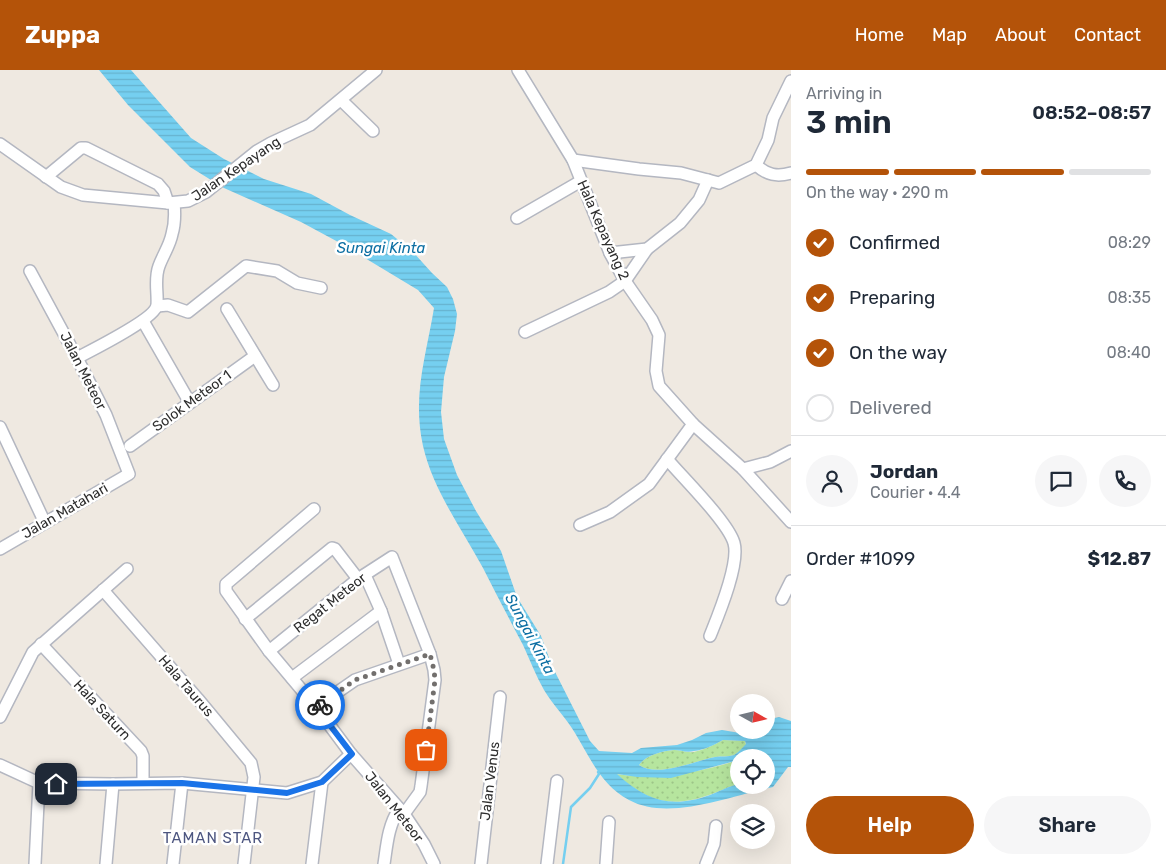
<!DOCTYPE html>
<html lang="en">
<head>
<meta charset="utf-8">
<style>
  :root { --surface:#fff; --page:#f6f6f7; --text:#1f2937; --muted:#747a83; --line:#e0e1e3; --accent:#b45309 }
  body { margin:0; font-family:Rubik,sans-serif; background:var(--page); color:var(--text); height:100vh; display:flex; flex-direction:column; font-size:19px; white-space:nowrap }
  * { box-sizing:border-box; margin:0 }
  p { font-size:16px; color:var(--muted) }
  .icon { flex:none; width:28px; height:28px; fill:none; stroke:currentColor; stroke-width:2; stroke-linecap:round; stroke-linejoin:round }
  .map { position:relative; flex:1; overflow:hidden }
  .side { display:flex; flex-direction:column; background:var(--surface); width:375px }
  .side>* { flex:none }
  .needle { width:32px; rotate:98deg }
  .fabs { position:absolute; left:730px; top:624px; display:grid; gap:10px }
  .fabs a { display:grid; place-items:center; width:45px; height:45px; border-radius:50%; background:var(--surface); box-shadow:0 5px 20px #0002; font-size:25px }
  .pin { position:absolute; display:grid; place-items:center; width:42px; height:42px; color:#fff; margin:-21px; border-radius:10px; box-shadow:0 2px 8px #0006 }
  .courier { position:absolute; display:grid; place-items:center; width:50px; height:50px; margin:-25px; border:4px solid #1a73e8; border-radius:50%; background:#fff; color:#222; box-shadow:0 1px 6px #0007 }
  .summary em { font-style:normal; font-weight:600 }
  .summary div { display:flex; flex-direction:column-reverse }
  .summary { display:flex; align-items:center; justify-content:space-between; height:85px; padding:0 15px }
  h1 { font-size:32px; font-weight:600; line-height:38px }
  .bar { display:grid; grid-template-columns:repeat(4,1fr); gap:8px 5px; align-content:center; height:60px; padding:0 15px }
  .bar i { height:6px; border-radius:4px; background:var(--line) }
  .bar .active { background:var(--accent) }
  .bar p { grid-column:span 4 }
  .line { display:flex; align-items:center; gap:12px; padding:0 15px; border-top:1px solid var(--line) }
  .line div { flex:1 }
  .round { display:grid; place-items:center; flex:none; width:52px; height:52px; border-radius:26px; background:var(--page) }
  ol { padding:0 15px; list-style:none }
  li { display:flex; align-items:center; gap:15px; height:55px }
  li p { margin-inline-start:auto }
  li .icon { padding:5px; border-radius:50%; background:var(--accent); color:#fff; stroke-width:4 }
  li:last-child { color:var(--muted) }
  li i { width:28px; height:28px; border:2px solid var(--line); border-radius:50% }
  .action { display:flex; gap:10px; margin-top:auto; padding:10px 15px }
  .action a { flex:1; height:58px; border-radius:30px; background:var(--accent); color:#fff; font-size:20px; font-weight:600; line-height:58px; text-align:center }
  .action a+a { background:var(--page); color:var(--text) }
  header { display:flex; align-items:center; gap:30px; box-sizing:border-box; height:70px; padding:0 25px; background:var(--accent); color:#fff }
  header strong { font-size:24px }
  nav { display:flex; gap:28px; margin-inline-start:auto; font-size:18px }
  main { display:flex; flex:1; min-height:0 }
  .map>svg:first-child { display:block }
  .grass { fill:url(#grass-dots) }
  .water { fill:url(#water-rules); fill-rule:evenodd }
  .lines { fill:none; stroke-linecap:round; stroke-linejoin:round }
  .stream { stroke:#75cff0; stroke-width:2.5 }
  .minor-casing { stroke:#b4b7c1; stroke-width:14 }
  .minor { stroke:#fff; stroke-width:11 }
  .done { stroke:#726f6d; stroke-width:5; stroke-dasharray:0 9 }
  .route { stroke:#1a73e8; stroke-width:6 }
  .labels { text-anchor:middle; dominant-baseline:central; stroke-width:5; stroke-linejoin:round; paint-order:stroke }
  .street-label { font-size:14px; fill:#2e2e2e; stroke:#fff }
  .water-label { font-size:15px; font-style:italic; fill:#0d6fa3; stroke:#fff }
  .neighbourhood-label { font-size:15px; letter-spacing:1px; fill:#4d5680; stroke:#fff }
</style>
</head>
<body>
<header>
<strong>Zuppa</strong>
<nav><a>Home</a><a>Map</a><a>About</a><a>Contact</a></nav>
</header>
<main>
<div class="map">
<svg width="791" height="794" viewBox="0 0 791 794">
  <defs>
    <pattern id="grass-dots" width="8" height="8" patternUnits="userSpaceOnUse" patternTransform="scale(1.25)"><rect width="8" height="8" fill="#b6e59e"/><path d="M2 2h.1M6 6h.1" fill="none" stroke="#9dc588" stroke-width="1.8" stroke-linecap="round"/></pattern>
    <pattern id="water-rules" width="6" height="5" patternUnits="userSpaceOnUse" patternTransform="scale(1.25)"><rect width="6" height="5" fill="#75cff0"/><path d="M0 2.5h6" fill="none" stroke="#66b2ce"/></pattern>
  </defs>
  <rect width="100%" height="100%" fill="#efe9e1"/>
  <g class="grass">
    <path d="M723 670 745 671 746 675C743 678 738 683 734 685 729 687 721 686 715 687 694 691 658 708 639 695 646 685 662 681 674 680 680 680 687 683 694 682 703 680 714 675 723 670Z"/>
    <path d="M739 690V714C729 716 719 722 709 725 669 739 647 731 616 704 656 711 700 702 739 690Z"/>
  </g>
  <path class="water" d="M99 0H131L191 68 224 89 264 109 311 124 350 145 391 164 413 182 432 203 447 217 453 229 457 244 455 261 444 307 441 342 444 369 457 405 476 441 501 481 517 527 541 566 552 596 590 671 599 681 632 683 641 678 677 675 692 670 706 663 722 660 746 664 751 660H766V650L779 647 791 651V697H788L773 717C732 725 669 752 629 730 602 716 590 688 575 663 566 648 553 635 544 620 536 606 530 590 523 575 510 550 496 524 483 498 462 459 433 420 423 376 412 325 426 287 434 238L418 220 340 173 301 152 224 118 190 97 128 35ZM723 670 745 671 746 674C743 677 738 683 734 685 729 687 721 686 715 687 694 691 658 708 639 695 646 685 662 681 674 680 680 680 687 683 694 681 704 680 714 675 723 670ZM739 688H766V715C757 715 744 713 735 715 727 717 718 722 710 725 671 739 647 731 617 704L637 707 671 708 739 690Z"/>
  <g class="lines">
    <path class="stream" d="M563 794 571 737 590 718 599 704 598 702"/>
    <g class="minor-casing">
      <g id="minor">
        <path d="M518 0 573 90 610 183 625 211 652 250 659 265 656 301 659 316 693 354 743 399 791 452"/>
        <path d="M341 30 373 61"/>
        <path d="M0 74 61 117 83 125 168 133 188 131 206 122 257 81 271 73 310 55 376 0"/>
        <path d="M573 90 639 99 681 103 719 113 756 95 768 70 773 48 791 11"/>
        <path d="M756 95C767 105 777 107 791 103"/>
        <path d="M46 107 81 78H86L158 114 164 121 168 133"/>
        <path d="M517 148 581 111"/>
        <path d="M610 183 647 179 680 153 699 130 708 110"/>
        <path d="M157 236 168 235 188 242 246 196 277 201 297 213 321 218"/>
        <path d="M227 239 273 315"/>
        <path d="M143 251 190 333"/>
        <path d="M525 262 609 222 625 211 647 179"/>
        <path d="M77 288C92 280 155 249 157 235 158 222 154 209 159 196 163 185 170 175 172 164 175 154 175 143 174 133"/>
        <path d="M0 357 45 453"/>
        <path d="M130 376 255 286"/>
        <path d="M667 389C683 408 728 452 734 473 740 494 718 546 710 566"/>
        <path d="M743 399 770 392 791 381"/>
        <path d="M314 439 226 514V521L269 581 316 637 351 684 404 744 424 774 434 794"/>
        <path d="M580 455 610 442 649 414 693 354"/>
        <path d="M0 479 129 404 106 345 77 288 30 201"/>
        <path d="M365 505 381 541 399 594"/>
        <path d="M103 520 198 629 251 693 254 707 244 794"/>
        <path d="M782 529 791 511"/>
        <path d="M245 549 332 478 335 479 358 509"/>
        <path d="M41 574 141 681 143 686V713"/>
        <path d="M269 581 358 509 392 487 430 584 434 600 435 610 421 716 420 722 404 744"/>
        <path d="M292 608 381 541"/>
        <path d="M316 637 355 610 430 584"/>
        <path d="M0 647 33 582 127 499"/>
        <path d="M0 695 39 713 113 714 182 713 287 723 322 712 351 684"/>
        <path d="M35 794 39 713"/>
        <path d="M106 794 113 714"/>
        <path d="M173 794 182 713"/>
        <path d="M312 794 322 712"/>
        <path d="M384 794C387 774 388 756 399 739"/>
        <path d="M481 794 500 627"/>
        <path d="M547 794 557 711"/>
        <path d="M606 794 609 752"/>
        <path d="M706 794 714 774 716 756"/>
      </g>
    </g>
    <use href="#minor" class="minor"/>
  </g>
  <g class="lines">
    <path class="done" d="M320 635 355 610 430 584 434 600 435 610 426 680"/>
    <path class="route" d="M56 714 182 713 287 723 322 712 352 684 316 637 320 635"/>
  </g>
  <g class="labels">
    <g class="street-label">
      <text transform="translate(236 99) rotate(-34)">Jalan Kepayang</text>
      <text transform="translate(603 160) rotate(66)">Hala Kepayang 2</text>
      <text transform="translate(83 301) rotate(63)">Jalan Meteor</text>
      <text transform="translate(192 331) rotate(-36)">Solok Meteor 1</text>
      <text transform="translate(65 441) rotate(-30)">Jalan Matahari</text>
      <text transform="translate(330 533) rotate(-38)">Regat Meteor</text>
      <text transform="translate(186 616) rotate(49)">Hala Taurus</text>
      <text transform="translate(102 640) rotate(47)">Hala Saturn</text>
      <text transform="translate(490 711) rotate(-83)">Jalan Venus</text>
      <text transform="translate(394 737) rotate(52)">Jalan Meteor</text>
    </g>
    <g class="water-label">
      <text x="381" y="178">Sungai Kinta</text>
      <text transform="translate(530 564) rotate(62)">Sungai Kinta</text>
    </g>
    <g class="neighbourhood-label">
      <text x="213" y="768">TAMAN STAR</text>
    </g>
  </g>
</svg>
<div class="fabs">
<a><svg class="needle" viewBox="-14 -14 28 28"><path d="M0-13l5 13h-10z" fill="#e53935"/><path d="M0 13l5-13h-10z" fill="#747a83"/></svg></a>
<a><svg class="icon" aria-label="locate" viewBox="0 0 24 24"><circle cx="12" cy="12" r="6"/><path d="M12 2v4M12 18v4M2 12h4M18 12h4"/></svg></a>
<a><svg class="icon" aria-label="layers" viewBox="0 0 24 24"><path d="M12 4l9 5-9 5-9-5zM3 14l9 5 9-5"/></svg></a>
</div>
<div class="pin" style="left:426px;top:680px;background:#ea580c"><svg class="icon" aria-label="bag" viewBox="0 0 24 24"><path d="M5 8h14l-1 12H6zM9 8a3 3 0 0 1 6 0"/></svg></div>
<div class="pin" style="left:56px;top:714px;background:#1f2937"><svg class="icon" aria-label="home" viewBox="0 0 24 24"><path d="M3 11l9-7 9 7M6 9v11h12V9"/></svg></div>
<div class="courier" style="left:320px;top:635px"><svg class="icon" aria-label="bike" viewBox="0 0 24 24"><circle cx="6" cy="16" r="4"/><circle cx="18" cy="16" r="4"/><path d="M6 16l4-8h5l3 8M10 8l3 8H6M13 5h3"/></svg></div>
</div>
<section class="side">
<div class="summary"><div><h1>3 min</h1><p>Arriving in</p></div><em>08:52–08:57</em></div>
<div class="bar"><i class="active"></i><i class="active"></i><i class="active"></i><i></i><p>On the way · 290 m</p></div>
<ol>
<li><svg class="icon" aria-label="check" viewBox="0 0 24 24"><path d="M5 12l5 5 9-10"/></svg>Confirmed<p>08:29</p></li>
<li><svg class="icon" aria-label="check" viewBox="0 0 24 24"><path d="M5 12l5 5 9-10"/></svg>Preparing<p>08:35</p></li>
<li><svg class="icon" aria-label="check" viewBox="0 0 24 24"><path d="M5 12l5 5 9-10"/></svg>On the way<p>08:40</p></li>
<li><i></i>Delivered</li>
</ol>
<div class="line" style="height:90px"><a class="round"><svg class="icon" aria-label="person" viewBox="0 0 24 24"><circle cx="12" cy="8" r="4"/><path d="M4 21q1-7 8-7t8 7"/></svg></a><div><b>Jordan</b><p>Courier · 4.4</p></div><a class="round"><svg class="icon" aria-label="chat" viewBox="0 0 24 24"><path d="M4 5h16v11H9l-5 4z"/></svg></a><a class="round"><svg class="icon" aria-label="phone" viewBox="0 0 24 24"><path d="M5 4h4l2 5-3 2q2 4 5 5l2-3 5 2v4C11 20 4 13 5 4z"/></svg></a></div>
<div class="line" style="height:65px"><div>Order #1099</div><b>$12.87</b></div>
<div class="action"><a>Help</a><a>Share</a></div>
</section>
</main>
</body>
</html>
